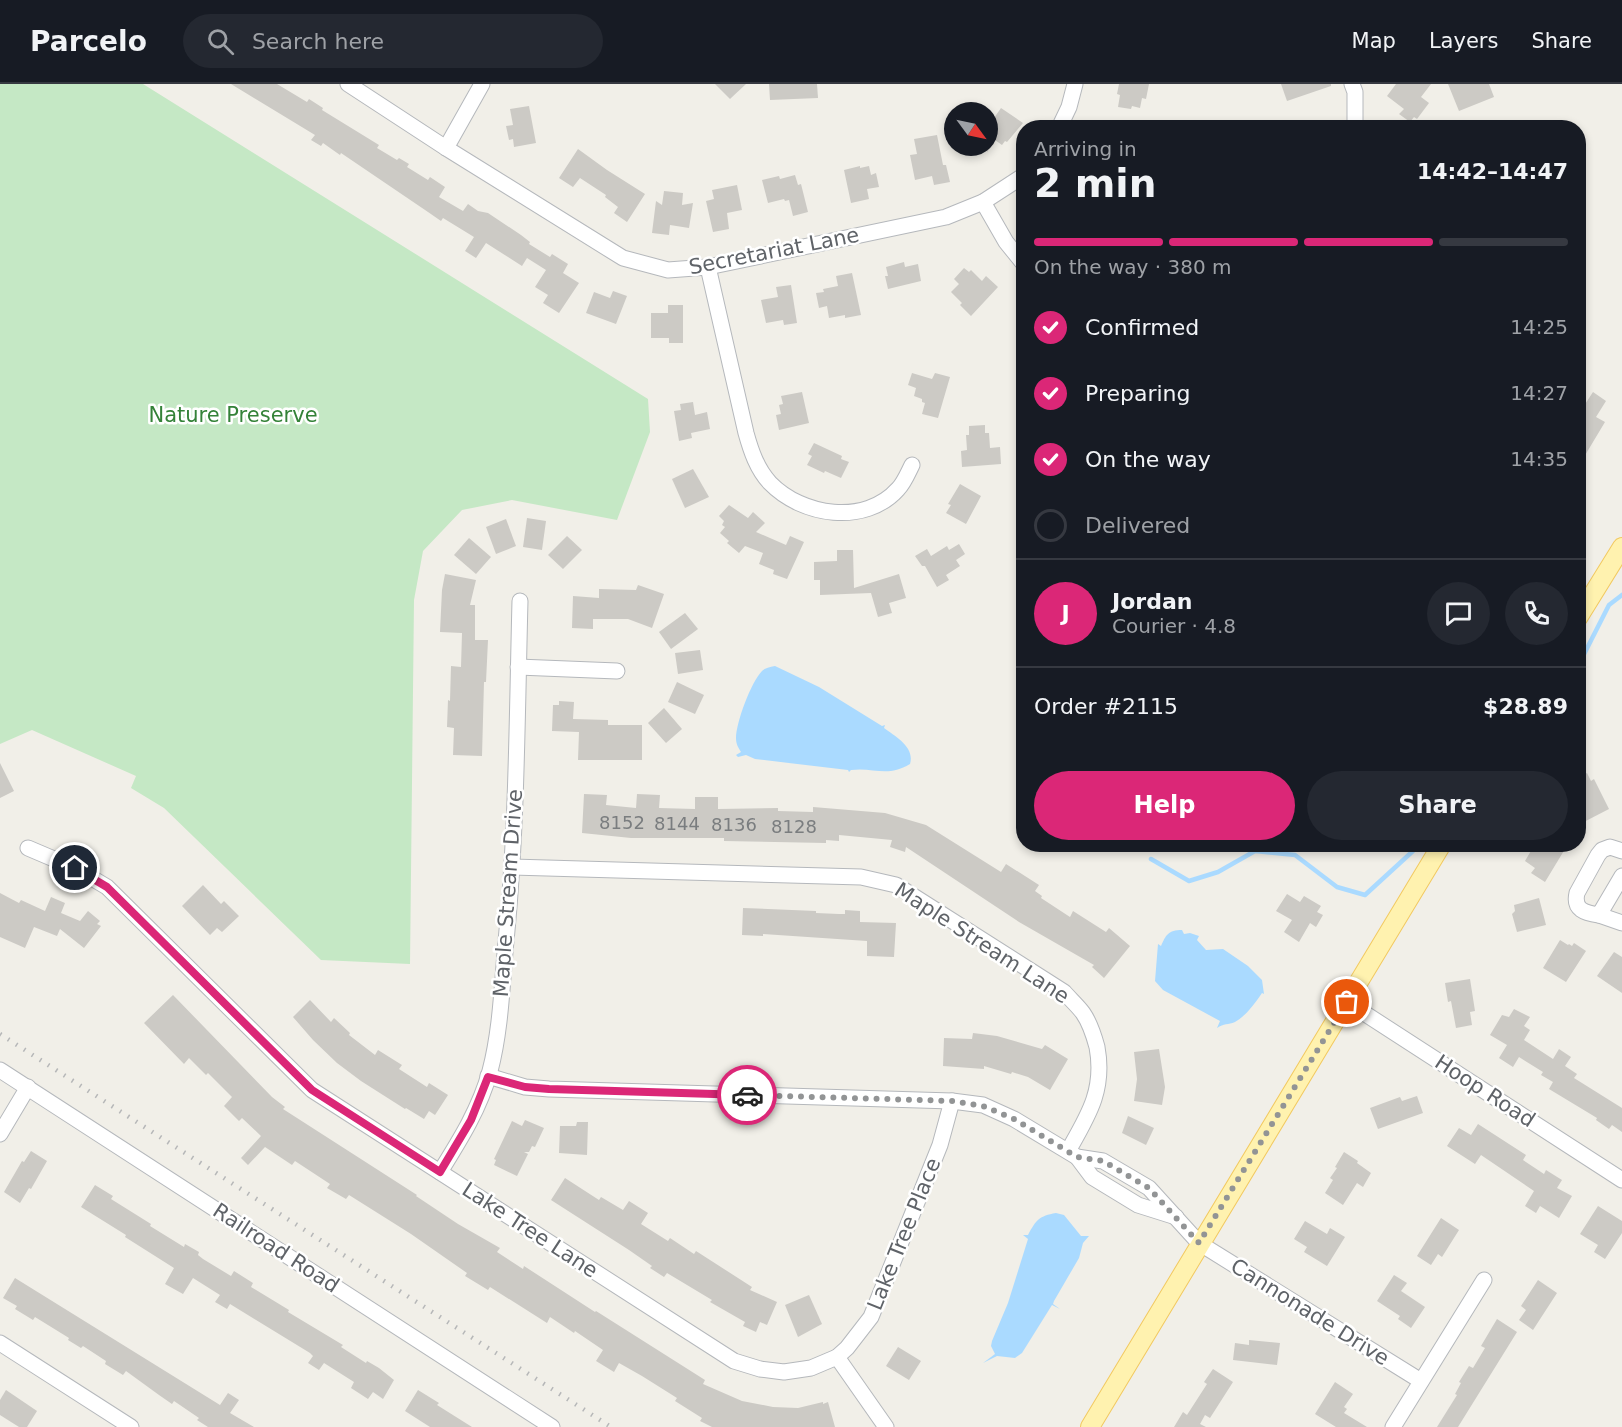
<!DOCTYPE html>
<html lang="en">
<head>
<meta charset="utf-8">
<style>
  :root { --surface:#171b24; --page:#242831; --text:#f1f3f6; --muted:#9ea1a6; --line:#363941; --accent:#db2777 }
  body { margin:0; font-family:"DejaVu Sans",sans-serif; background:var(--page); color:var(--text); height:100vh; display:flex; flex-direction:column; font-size:22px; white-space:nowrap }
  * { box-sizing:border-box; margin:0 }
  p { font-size:20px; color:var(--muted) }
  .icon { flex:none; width:33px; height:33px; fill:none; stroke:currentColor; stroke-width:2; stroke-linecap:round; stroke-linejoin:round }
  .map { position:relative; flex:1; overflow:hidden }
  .details { position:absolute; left:1016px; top:36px; width:570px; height:732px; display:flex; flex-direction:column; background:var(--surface); border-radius:24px; box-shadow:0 3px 9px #0003 }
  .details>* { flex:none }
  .needle { width:39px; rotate:123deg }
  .buttons { position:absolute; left:944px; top:18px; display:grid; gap:12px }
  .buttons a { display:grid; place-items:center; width:54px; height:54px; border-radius:50%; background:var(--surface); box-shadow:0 3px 9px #0003; font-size:30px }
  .pin { position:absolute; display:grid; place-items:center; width:51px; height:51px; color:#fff; margin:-26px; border:3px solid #fff; border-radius:50%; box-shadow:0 2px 6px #0007 }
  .courier { position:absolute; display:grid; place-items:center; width:60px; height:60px; margin:-30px; border:4px solid #db2777; border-radius:50%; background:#fff; color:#222; box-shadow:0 2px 8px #0007 }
  .overview em { font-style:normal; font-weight:700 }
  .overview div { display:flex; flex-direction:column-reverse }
  .overview { display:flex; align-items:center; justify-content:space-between; height:102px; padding:0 18px }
  h1 { font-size:39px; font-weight:700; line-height:45px }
  .bar { display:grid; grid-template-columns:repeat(4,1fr); gap:9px 6px; align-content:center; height:72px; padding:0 18px }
  .bar i { height:8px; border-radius:4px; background:var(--line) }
  .bar .selected { background:var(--accent) }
  .bar p { grid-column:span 4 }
  .line { display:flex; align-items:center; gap:15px; padding:0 18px; border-top:2px solid var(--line) }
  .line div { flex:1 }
  .round { display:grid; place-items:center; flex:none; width:63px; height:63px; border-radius:32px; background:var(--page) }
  ol { padding:0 18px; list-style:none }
  li { display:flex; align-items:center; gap:18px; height:66px }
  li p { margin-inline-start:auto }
  li .icon { padding:6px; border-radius:50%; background:var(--accent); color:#fff; stroke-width:4 }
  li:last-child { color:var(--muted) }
  li i { width:33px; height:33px; border:3px solid var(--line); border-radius:50% }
  .primary-button { display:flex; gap:12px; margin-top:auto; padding:12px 18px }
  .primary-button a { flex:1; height:69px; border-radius:36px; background:var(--accent); color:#fff; font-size:24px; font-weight:700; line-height:69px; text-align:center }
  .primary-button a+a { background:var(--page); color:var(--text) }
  header { display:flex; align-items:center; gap:36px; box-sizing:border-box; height:84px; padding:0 30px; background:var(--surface); border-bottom:2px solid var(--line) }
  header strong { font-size:28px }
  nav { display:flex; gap:33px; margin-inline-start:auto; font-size:21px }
  .search { width:420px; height:54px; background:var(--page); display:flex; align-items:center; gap:15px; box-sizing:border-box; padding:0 21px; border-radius:33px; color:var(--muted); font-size:22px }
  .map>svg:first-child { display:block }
  .green { fill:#c5e8c5 }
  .water { fill:#aadaff }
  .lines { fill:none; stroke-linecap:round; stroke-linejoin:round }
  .stream { stroke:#aadaff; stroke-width:4.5 }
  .building { fill:#cccac5 }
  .minor-casing { stroke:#b5b8bc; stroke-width:17 }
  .major-casing { stroke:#f2c960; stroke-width:20 }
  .minor { stroke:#fff; stroke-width:15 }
  .major { stroke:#fff2af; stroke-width:18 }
  .rail { stroke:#b6b7b8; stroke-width:4.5; stroke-dasharray:1.5 8; stroke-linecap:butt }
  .done { stroke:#929495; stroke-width:6; stroke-dasharray:0 10.8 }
  .route { stroke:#db2777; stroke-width:8 }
  .labels { text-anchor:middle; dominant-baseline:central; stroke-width:5; stroke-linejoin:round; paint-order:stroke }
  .number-label { font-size:18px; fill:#7a7d7f }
  .street-label { font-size:21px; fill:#5f6368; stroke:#fff }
  .park-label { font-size:21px; fill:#348238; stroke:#fff }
</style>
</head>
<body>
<header>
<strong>Parcelo</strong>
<div class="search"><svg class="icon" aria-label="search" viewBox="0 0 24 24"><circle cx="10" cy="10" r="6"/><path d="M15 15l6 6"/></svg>Search here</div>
<nav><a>Map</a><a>Layers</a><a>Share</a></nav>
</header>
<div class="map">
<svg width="1622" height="1343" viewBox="0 0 1622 1343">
  <rect width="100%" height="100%" fill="#f1efe8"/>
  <path class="green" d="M0 0H143L648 315 650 348 617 436 512 416 462 426 423 467 414 516 410 880 321 876 164 724 131 704 136 692 32 646 0 660Z"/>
  <g class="water">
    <path d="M775 582 819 603 882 642 885 641 884 644C896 653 915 663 910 680 887 694 874 683 851 686L849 688 848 686 755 675 746 671 738 673 736 671 741 668C738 663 736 660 736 654 736 639 751 598 762 587 765 584 770 583 775 582Z"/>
    <path d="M1182 846 1184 850 1190 849 1199 852 1197 856 1206 866 1223 865 1248 882 1262 896 1264 910 1262 909C1255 919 1246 932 1235 938 1228 941 1224 939 1217 944L1220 937 1163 906 1155 897 1158 860 1161 862C1166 851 1168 846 1182 846Z"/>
    <path d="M1056 1129 1064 1131 1081 1152H1089L1083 1159 1079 1174 1054 1217 1053 1220 1060 1225 1052 1221 1022 1269 1015 1274 997 1272 983 1279 995 1270 991 1262 992 1257 1008 1219 1028 1155 1023 1151H1028C1036 1136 1039 1132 1056 1129Z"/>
  </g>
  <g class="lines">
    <g class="stream">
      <path d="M1578 582 1609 521 1622 511"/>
      <path d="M1151 775 1189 797 1218 788 1255 767 1295 771 1337 803 1365 811 1413 767 1417 760"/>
    </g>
  </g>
  <g class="building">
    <path d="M231 0H277L307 18 309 15 323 24 322 26 379 61 377 64 397 76 399 74 409 80 407 83 428 96 430 93 445 103 439 113 463 127 468 120 478 127 488 129 521 151 530 158 529 160 550 173 552 170 568 180 563 189 579 199 559 229 543 219 548 211 535 203 546 186 527 174 522 182 486 159 476 174 465 167 474 153 443 134 441 137 428 128 341 69 340 71 323 59 321 62 311 56 315 51Z"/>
    <path d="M715 0H746L730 15Z"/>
    <path d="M769 0H817L818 14 770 16Z"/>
    <path d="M1119 0H1149L1146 15 1142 14 1140 24 1132 22 1131 25 1118 23 1120 11 1117 10Z"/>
    <path d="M1281 0H1331V2L1287 17Z"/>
    <path d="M1396 0H1431L1421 13 1429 19 1417 35 1414 33 1410 38 1399 30 1404 25 1387 12Z"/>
    <path d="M1448 0H1489L1494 13 1459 27Z"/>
    <path d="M529 22 536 59 514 63 513 55 509 56 506 42 513 41 510 25Z"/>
    <path d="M1001 24 1023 39 1007 58 1005 57 1002 61 995 56 987 68V44Z"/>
    <path d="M937 51 943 81H946L950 98 934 101 932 92 915 96 910 71 917 70 914 55Z"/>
    <path d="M578 65 607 86 645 110 627 138 614 129 618 123 605 113 606 111 580 94 573 103 559 94Z"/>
    <path d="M860 82V84L869 82 871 91 876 89 879 103 867 105 869 115 851 119 844 86Z"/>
    <path d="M795 91 798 101 801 100 808 128 793 132 789 116 785 117 784 115 768 119 762 96 779 92 780 95Z"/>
    <path d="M737 101 742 126 727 129 729 145 713 148 706 117 714 115 712 106Z"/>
    <path d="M664 107 683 109 682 121 693 119 689 144 670 141 669 151 652 149 656 117 662 121Z"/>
    <path d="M904 178 905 183 918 180 921 197 888 205 885 192H888L886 183Z"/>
    <path d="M964 184 969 188 971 186 982 197 986 192 998 203 971 232 960 221 962 219 951 208 959 200 954 195Z"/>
    <path d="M852 189 861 231 845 234V231L829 234 827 222 819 224 816 209 824 208 823 205 838 202 836 192Z"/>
    <path d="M791 201 797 239 784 241 783 236 766 239 761 216 778 213 776 203Z"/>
    <path d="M613 207 627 212 616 240 586 229 594 208 610 214Z"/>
    <path d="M668 221H683V259H669V254H651V229H668Z"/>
    <path d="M912 289 932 295 935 289 950 293 938 334 922 330 925 319 922 318V315L914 312 916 304 908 301Z"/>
    <path d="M802 308 809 339 779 346 776 331 781 330 779 321 783 320 781 312Z"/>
    <path d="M1593 308 1606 317 1596 333 1605 338 1578 383V331Z"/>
    <path d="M693 318 695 331 707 328 710 345 691 349 692 354 679 357 674 327 681 326 680 320Z"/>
    <path d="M985 341V349H989L990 364 1000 363 1001 380 962 383 961 367 967 366 966 351H969V342Z"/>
    <path d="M814 359 842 372 841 375 849 378 841 394 825 387 824 389 807 381 812 372 808 370Z"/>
    <path d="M693 385 709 413 685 424 672 395Z"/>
    <path d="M960 400 981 412 966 440 946 429 951 421 948 420Z"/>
    <path d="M729 421 748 434 753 428 765 439 756 448 786 461 790 452 804 458 787 495 773 490 774 486 759 480 763 469 745 462 739 469 727 459 729 457 720 449 725 443 722 441 724 437 719 432Z"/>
    <path d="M527 434 546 437 542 466 523 463Z"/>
    <path d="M506 435 516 462 496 470 486 443Z"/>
    <path d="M567 452 582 466 563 485 548 471Z"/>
    <path d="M469 454 491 473 476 490 454 471Z"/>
    <path d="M959 460 965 470 956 476 960 482 946 491 949 496 937 503 925 482H922L915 472 927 465 931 472 947 462 949 466Z"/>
    <path d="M837 466H853L854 504 899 490 906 514 889 519 892 529 878 533 871 509 820 511V496H814V478L837 477Z"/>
    <path d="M445 490 476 496 470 521H475V556H488L486 598H484L482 672 453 671 454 644 447 643 448 616 450 617 451 582 461 583 462 549 440 548 442 506Z"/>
    <path d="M638 501 664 510 652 544 628 535H593V545L572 544 573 512 599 514V505L636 506Z"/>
    <path d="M685 529 698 545 671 565 659 548Z"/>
    <path d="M700 566 703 586 678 590 675 569Z"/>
    <path d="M677 598 704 611 695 630 668 618Z"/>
    <path d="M559 617 574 618 573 635 608 636V641H642V676H578L579 648 552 647 553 621H559Z"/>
    <path d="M664 624 682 645 666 659 648 639Z"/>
    <path d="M0 679 14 707 0 714Z"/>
    <path d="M1587 689 1591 697 1594 695 1609 725 1578 741V694Z"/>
    <path d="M584 710 607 711 606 721 636 724 637 710 660 711 659 724 695 725V713H718V725L778 724V727L813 728V723L885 729 926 741 1001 788 1006 780 1039 801 1035 807 1042 812 1041 814 1070 833 1073 827 1106 848 1109 844 1130 862 1104 894 1092 883 1094 881 1019 838 906 763 905 768 890 763 892 756 839 751V757L826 756V759L724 757V754H631L582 749Z"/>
    <path d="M1535 760H1568L1545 798 1531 789 1535 784 1525 777Z"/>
    <path d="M203 801 221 820 224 817 239 832 222 848 217 844 210 851 182 822Z"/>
    <path d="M0 809 19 819 21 816 45 827 51 813 65 819 61 829 80 837 88 827 100 837 97 840 101 842 84 864 60 845 57 852 34 843 25 864 0 853Z"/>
    <path d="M1287 810 1300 818 1304 812 1321 822 1317 828 1323 831 1316 843 1310 839 1299 858 1284 848 1292 836 1276 827Z"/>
    <path d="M1539 814 1546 841 1517 848 1512 830 1515 827 1514 821Z"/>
    <path d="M743 824 816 827V829L839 830H845V826L860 827V838L896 839 894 873 867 872V857L763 850V852L742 851Z"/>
    <path d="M1560 856 1568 861 1569 860 1572 862 1574 859 1586 867 1566 898 1543 884Z"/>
    <path d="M1614 868 1622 873V909L1597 892Z"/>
    <path d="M1470 895 1475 927 1470 928 1472 941 1456 944 1451 917 1448 918 1445 899Z"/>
    <path d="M173 911 272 1013 285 1023 283 1025 417 1111 416 1112 458 1140 500 1164 497 1168 523 1185 524 1182 595 1228 596 1227 705 1296 703 1300 742 1317 773 1323 798 1324 823 1318V1320L828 1318 835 1343H712L700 1337 702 1334 675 1317 677 1314 642 1292 619 1279 614 1288 596 1277 603 1266 575 1247 574 1249 550 1233 547 1239 490 1203 488 1206 465 1192 467 1189 411 1150 349 1111 346 1115 327 1104 330 1100 295 1077 292 1081 265 1063 248 1081 241 1074 261 1052 242 1034 239 1037 224 1022 232 1013 208 989 206 991 189 974 184 980 144 939Z"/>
    <path d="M310 916 331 938 334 934 350 949 349 951 375 971 378 966 402 981 399 985 427 1003 429 999 448 1011 435 1031 429 1027 424 1035 406 1024 405 1025 361 997 337 979 313 956 293 933Z"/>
    <path d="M1514 925 1530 933 1524 942 1530 946 1524 956 1553 975 1559 965 1571 973 1565 982 1577 990 1574 994 1622 1024V1048L1612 1041 1609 1045 1596 1036 1597 1034 1549 1005 1553 998 1541 991 1543 988 1519 973 1513 983 1499 974 1507 961 1490 951 1502 931 1509 933Z"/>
    <path d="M973 949 997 952 1042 965 1045 961 1068 975 1050 1006 1028 993 1012 988 1011 990 984 982V985L943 982 944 954 972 955Z"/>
    <path d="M1159 965 1165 1003 1162 1021 1134 1017 1137 995 1134 968Z"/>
    <path d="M1417 1012 1423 1029 1378 1045 1370 1024 1400 1013 1402 1017Z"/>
    <path d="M1128 1032 1154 1044 1146 1061 1122 1049Z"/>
    <path d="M525 1036 544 1044 535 1063 532 1062 529 1068H524L528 1070 517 1092 494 1081 496 1076 494 1075 512 1037 522 1042Z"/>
    <path d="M577 1038H588L587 1071 559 1069 560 1042H576Z"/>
    <path d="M1478 1040 1526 1071 1523 1076 1544 1090 1546 1086 1562 1096 1557 1104 1572 1112 1559 1134 1540 1122 1536 1129 1525 1122 1534 1107 1481 1071 1475 1080 1447 1062 1459 1044 1471 1051Z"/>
    <path d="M31 1067 47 1077 31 1105 29 1104 20 1119 4 1108 22 1077 24 1078Z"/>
    <path d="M1344 1068 1358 1077 1357 1079 1371 1089 1363 1103 1357 1099 1343 1121 1325 1109 1333 1096 1330 1094 1337 1084 1335 1083Z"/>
    <path d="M565 1094 599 1116 601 1113 623 1126 629 1117 648 1129 641 1140 668 1157 670 1154 694 1170 696 1167 752 1203 750 1206 777 1218 767 1241 760 1238 756 1248 743 1242 745 1238 710 1218 712 1216 667 1189 664 1193 650 1184 652 1182 629 1166 551 1116Z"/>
    <path d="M95 1101 113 1112 111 1115 151 1140 150 1142 184 1163 185 1160 199 1168 198 1171 203 1175 231 1192 234 1187 253 1199 251 1203 289 1226 288 1228 343 1261 341 1263 366 1279 367 1277 379 1284 394 1296 383 1315 373 1308 368 1315 351 1304 354 1298 324 1279 319 1286 308 1279 313 1272 310 1269 230 1220 227 1225 215 1218 220 1211 193 1194 183 1210 165 1200 174 1184 125 1153 126 1151 81 1123Z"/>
    <path d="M1598 1122 1622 1137V1149L1605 1175 1594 1168 1598 1161 1580 1150Z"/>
    <path d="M1441 1134 1459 1146 1442 1173 1438 1170 1431 1181 1417 1172Z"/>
    <path d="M1305 1137 1327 1150 1330 1144 1345 1153 1327 1182 1304 1168 1307 1163 1294 1155Z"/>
    <path d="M1394 1191 1407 1199 1401 1207 1425 1223 1411 1244 1398 1235 1400 1232 1377 1217Z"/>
    <path d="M15 1194 220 1321 228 1309 239 1316 230 1329 254 1343H208L197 1336 199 1334 174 1317 172 1320 159 1311 126 1287 123 1291 105 1280 106 1277 83 1262 81 1264 68 1256 69 1254 35 1233 33 1236 15 1225 17 1222 3 1214Z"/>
    <path d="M1538 1196 1557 1209 1533 1246 1519 1236 1526 1226 1521 1222Z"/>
    <path d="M809 1211 822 1240 798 1253 785 1221Z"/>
    <path d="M1497 1235 1517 1248 1458 1343H1437L1457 1311 1455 1310 1461 1299 1459 1298 1469 1282 1473 1284 1485 1264 1481 1262Z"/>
    <path d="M1249 1256 1280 1259 1277 1281 1233 1276 1235 1259 1249 1261Z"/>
    <path d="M898 1263 921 1277 909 1296 886 1282Z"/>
    <path d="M1213 1285 1233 1298 1210 1334 1205 1331 1200 1340 1206 1343H1174L1183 1328 1187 1331 1207 1300 1204 1298Z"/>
    <path d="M1335 1298 1353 1310 1344 1323 1347 1325 1344 1329 1367 1343H1336L1315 1330Z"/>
    <path d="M6 1306 37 1327 27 1343H19L0 1331V1316Z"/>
    <path d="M418 1306 439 1319 437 1321 472 1343H430L405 1327Z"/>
  </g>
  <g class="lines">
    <g class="minor-casing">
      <g id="minor">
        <path d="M348 0 446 64 623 174 668 186 708 183 946 133 983 118 1023 92"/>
        <path d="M1352 0 1355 8V44"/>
        <path d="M1059 44 1069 23 1075 0"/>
        <path d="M446 64 482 0"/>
        <path d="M983 118 1006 158 1023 179"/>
        <path d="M708 183 746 349C751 367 757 385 770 399 802 432 865 442 898 405 904 399 908 389 912 381"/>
        <path d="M518 583 617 587"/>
        <path d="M28 764 75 784 107 803 312 1006 734 1277 760 1285 784 1288 811 1284 837 1273 847 1264 871 1233 940 1061 952 1017"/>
        <path d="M1622 767 1610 763 1602 766 1598 771 1577 809C1573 826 1585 829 1599 831L1622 792"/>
        <path d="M512 783 861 793 896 801 1064 908C1070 915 1078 922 1083 929 1090 939 1094 952 1097 963 1105 1006 1088 1032 1068 1067"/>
        <path d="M1599 831 1622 839"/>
        <path d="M1347 918 1622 1096"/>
        <path d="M0 986 552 1343"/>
        <path d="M488 992 525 1003 549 1005 952 1017 983 1021 1014 1035 1077 1073 1103 1077 1149 1104 1199 1159 1421 1297"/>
        <path d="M0 1050 28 1003"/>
        <path d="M1077 1073 1092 1093 1138 1121 1176 1133"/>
        <path d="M440 1088C460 1056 480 1024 490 987 501 945 502 900 506 857 517 744 517 630 520 517"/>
        <path d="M0 1259 131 1343"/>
        <path d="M837 1273 886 1343"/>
        <path d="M1393 1343 1484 1196"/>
      </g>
    </g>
    <g class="major-casing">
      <g id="major">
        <path d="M1578 534 1622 463"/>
        <path d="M1090 1343 1442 760"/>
      </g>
    </g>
    <use href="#minor" class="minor"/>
    <use href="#major" class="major"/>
    <path class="rail" d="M0 950 611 1343"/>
  </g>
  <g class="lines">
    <path class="done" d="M747 1011 952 1017 983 1022 1014 1035 1077 1073 1103 1077 1149 1104 1199 1159 1347 918"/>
    <path class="route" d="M75 784 107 803 312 1006 440 1088 471 1036 488 993 525 1003 549 1005 747 1011"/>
  </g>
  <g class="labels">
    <g class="number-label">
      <text x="622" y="738">8152</text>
      <text x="677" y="739">8144</text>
      <text x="734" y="740">8136</text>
      <text x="794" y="742">8128</text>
    </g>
    <g class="street-label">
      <text transform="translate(774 167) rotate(-11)">Secretariat Lane</text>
      <text transform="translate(508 809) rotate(-86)">Maple Stream Drive</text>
      <text transform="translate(982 859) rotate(33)">Maple Stream Lane</text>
      <text transform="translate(1485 1007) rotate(33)">Hoop Road</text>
      <text transform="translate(530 1146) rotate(33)">Lake Tree Lane</text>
      <text transform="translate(904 1150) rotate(-68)">Lake Tree Place</text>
      <text transform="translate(276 1164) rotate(33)">Railroad Road</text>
      <text transform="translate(1310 1228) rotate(32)">Cannonade Drive</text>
    </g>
    <g class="park-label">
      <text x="233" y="331">Nature Preserve</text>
    </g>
  </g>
</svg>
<div class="buttons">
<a><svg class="needle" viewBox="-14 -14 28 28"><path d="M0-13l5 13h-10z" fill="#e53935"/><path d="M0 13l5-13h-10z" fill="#9ea1a6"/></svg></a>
</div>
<div class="pin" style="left:1347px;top:918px;background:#ea580c"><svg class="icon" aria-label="bag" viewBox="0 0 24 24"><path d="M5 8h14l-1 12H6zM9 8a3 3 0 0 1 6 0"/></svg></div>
<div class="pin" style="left:75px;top:784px;background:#1f2937"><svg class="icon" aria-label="home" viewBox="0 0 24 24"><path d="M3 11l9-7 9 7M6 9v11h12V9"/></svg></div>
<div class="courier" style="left:747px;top:1011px"><svg class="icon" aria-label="car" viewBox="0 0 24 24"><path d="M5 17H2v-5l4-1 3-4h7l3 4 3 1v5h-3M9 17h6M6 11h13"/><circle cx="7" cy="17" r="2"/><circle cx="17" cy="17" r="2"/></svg></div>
<section class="details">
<div class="overview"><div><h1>2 min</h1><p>Arriving in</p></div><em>14:42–14:47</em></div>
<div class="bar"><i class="selected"></i><i class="selected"></i><i class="selected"></i><i></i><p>On the way · 380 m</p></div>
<ol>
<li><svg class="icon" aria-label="check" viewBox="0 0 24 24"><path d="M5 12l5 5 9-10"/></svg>Confirmed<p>14:25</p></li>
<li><svg class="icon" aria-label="check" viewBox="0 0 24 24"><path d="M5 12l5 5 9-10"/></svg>Preparing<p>14:27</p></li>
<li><svg class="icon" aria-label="check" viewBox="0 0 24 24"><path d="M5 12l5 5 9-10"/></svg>On the way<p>14:35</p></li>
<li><i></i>Delivered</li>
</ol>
<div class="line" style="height:108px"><b class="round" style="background:var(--accent);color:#fff">J</b><div><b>Jordan</b><p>Courier · 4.8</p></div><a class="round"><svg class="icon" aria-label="chat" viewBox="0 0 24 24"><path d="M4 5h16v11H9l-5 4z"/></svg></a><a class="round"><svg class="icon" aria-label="phone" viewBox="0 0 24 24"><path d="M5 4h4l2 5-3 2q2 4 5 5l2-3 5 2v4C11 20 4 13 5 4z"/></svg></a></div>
<div class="line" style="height:78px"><div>Order #2115</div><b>$28.89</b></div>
<div class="primary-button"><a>Help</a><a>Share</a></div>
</section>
</div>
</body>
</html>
